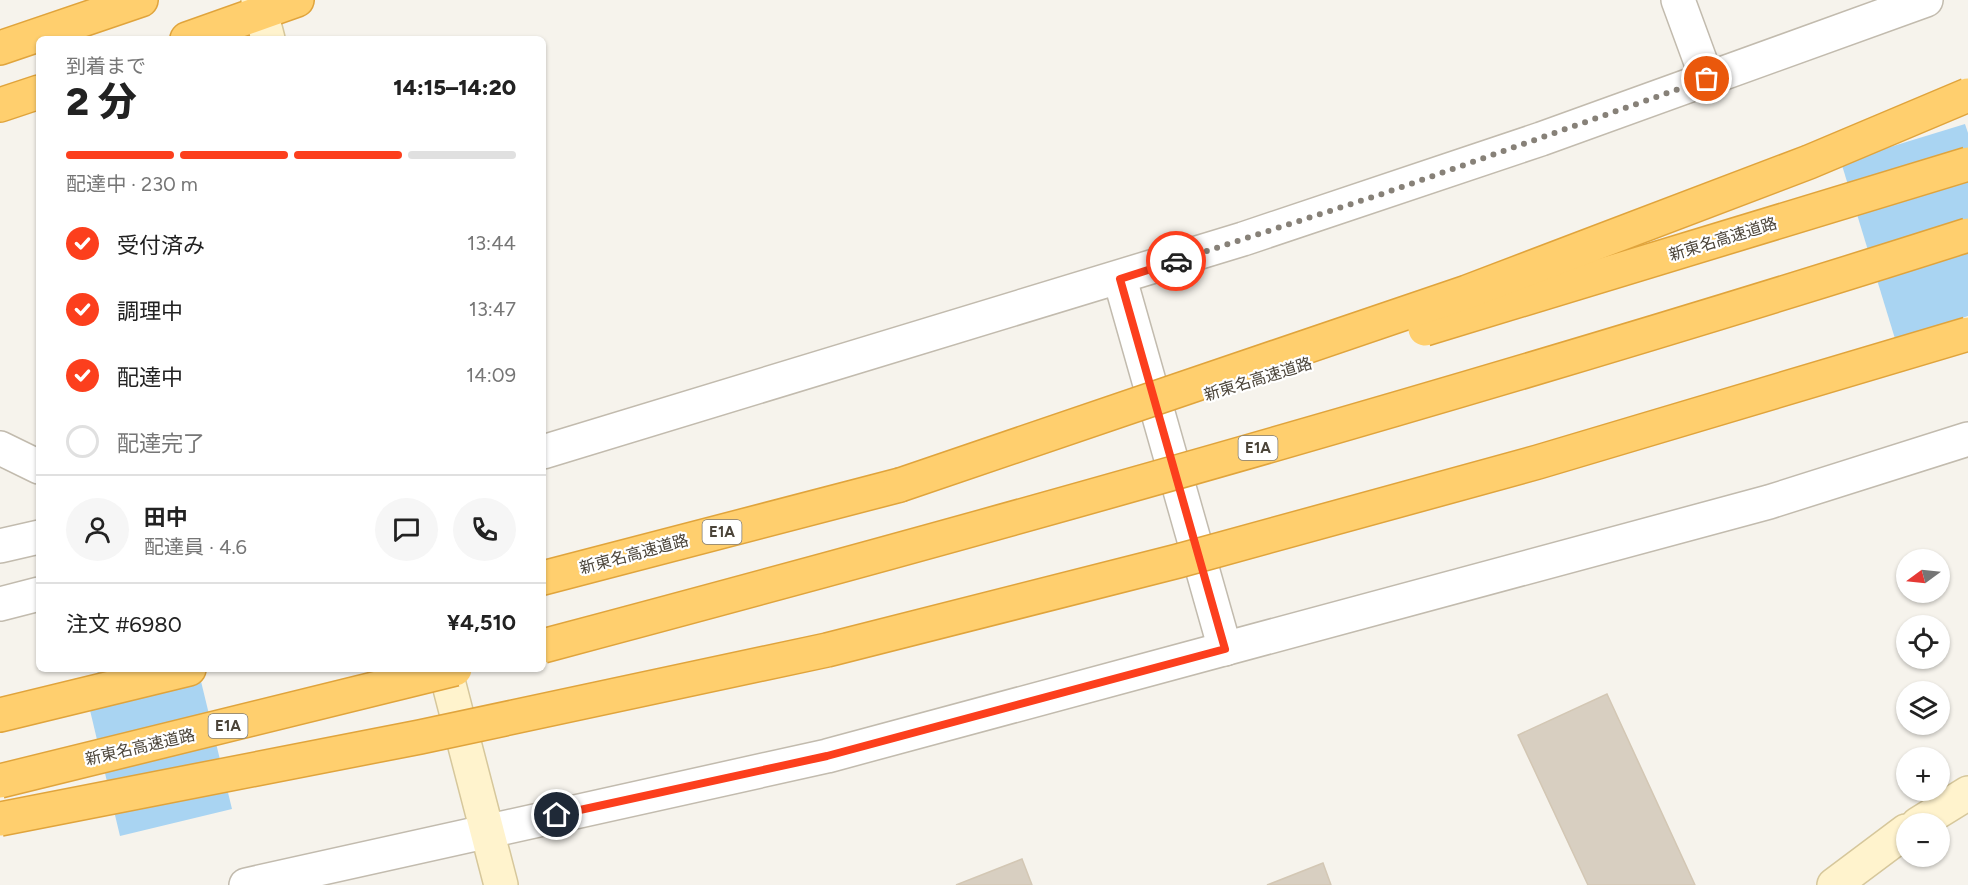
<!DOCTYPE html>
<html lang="ja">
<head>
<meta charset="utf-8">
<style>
  :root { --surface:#fff; --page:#f6f6f6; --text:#222; --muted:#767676; --line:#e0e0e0; --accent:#fc3f1d }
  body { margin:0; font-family:Figtree,"Noto Sans JP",sans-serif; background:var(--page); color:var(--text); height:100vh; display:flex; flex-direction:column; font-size:22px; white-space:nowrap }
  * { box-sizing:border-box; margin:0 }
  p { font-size:20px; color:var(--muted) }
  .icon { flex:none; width:33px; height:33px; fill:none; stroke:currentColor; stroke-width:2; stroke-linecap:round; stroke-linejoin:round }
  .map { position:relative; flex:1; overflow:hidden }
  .side { position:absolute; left:36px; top:36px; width:510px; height:636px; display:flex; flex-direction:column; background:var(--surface); border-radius:9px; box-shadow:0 2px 4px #0004 }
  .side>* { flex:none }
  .needle { width:39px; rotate:255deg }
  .controls { position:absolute; left:1896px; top:549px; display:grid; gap:12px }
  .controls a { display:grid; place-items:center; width:54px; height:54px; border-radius:50%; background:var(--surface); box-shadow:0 2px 4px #0004; font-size:30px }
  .pin { position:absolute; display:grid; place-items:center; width:51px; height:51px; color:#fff; margin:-26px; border:3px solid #fff; border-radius:50%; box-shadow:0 2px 6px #0007 }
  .courier { position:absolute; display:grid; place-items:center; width:60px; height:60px; margin:-30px; border:4px solid #fc3f1d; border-radius:50%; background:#fff; color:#222; box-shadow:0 2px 8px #0007 }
  .headline em { font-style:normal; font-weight:800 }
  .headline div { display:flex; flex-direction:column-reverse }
  .headline { display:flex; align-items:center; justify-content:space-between; height:102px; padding:0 30px }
  h1 { font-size:39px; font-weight:800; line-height:45px }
  .bar { display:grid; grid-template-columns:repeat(4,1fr); gap:9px 6px; align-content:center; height:72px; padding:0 30px }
  .bar i { height:8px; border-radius:4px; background:var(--line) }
  .bar .active { background:var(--accent) }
  .bar p { grid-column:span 4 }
  .line { display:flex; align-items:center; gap:15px; padding:0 30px; border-top:2px solid var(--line) }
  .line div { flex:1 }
  .round { display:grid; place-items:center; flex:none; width:63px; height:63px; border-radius:32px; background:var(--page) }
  ol { padding:0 30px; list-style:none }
  li { display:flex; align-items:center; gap:18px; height:66px }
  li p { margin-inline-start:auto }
  li .icon { padding:6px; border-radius:50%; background:var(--accent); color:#fff; stroke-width:4 }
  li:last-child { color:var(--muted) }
  li i { width:33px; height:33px; border:3px solid var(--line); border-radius:50% }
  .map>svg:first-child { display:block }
  .water { fill:#a9d4f2 }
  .building { fill:#d8cfc1; stroke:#d3c7b4; stroke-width:1.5 }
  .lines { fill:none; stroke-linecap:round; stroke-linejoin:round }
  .street-casing { stroke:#c2bbae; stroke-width:36 }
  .secondary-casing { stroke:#d6c79b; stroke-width:36 }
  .highway-casing { stroke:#e0a43c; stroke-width:36 }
  .street { stroke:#fff; stroke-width:33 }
  .secondary { stroke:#fff3cd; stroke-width:33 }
  .highway { stroke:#ffcf6e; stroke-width:33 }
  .highway-bridge-casing { stroke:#e0a43c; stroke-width:36; stroke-linecap:butt }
  .highway-bridge { stroke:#ffcf6e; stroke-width:33 }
  .done { stroke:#878178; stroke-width:6; stroke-dasharray:0 10.8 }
  .route { stroke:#fc3f1d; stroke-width:8 }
  .labels { text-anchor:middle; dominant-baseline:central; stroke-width:4.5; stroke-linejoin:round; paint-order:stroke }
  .shield { fill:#fff; stroke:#817c74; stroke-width:1.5 }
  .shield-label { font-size:15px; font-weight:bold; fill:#4b4439 }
  .street-label { font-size:16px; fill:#4b4439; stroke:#fff }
</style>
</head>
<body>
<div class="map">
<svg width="1968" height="885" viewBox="0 0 1968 885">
  <rect width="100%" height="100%" fill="#f6f3ec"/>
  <g class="water">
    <path d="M1965 124 1968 133V316L1896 342 1841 162Z"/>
    <path d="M97 669H198L232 809 120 836 83 681 98 676Z"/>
  </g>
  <g class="building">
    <path d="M1607 694 1695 885H1588L1518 735Z"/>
    <path d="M1022 859 1032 885H956Z"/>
    <path d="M1323 863 1331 885H1267Z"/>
  </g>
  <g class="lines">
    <g class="street-casing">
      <g id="street">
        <path d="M1678 0 1707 79"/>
        <path d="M1120 279 1225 649"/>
        <path d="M0 448 39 467"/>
        <path d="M543 452 1243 239 1541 139 1926 0"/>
        <path d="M0 546 39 537"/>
        <path d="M0 604 39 594"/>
        <path d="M246 885 827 756 1769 502 1968 439"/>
      </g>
    </g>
    <g class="secondary-casing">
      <g id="secondary">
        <path d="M258 0 268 39"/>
        <path d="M445 669 501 885"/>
        <path d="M1918 824 1968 793"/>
        <path d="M1834 885 1906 831"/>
      </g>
    </g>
    <g class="highway-casing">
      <g id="highway">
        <path d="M187 39 297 0"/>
        <path d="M0 48 141 0"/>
        <path d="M0 105 39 92"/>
        <path d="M543 578 900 485"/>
        <path d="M0 715 189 669"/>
      </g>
    </g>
    <use href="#street" class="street"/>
    <use href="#secondary" class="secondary"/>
    <use href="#highway" class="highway"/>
    <g class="highway-bridge-casing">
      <g id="highway-bridge">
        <path d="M1425 329 1968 164"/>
        <path d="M900 485 1467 292 1809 162 1968 95"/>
        <path d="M543 646C1021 519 1497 385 1968 235"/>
        <path d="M0 781 455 669"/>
        <path d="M0 819 420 737 827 650 1178 561 1538 462 1968 334"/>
      </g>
    </g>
    <use href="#highway-bridge" class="highway-bridge"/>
  </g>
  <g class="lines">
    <path class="done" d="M1176 261 1382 194 1707 79"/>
    <path class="route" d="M557 815 827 756 1225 649 1120 279 1176 261"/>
  </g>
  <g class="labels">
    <g class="shield">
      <rect x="1238.5" y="436" width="39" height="24" rx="4.5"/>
      <rect x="702.5" y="520" width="39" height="24" rx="4.5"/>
      <rect x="208.5" y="714" width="39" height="24" rx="4.5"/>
    </g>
    <g class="shield-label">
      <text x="1258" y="448">E1A</text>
      <text x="722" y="532">E1A</text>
      <text x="228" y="726">E1A</text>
    </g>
    <g class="street-label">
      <text transform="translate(1723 239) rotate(-17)">新東名高速道路</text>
      <text transform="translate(1258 379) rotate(-17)">新東名高速道路</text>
      <text transform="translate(634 554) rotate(-15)">新東名高速道路</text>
      <text transform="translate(140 747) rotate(-13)">新東名高速道路</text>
    </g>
  </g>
</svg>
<div class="controls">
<a><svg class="needle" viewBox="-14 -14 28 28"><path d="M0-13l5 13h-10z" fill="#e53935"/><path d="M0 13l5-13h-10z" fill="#767676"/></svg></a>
<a><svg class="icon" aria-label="locate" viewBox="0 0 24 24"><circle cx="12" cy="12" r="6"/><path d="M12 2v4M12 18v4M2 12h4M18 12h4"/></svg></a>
<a><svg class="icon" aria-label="layers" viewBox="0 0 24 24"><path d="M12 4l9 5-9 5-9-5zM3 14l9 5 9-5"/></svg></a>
<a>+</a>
<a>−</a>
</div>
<div class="pin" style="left:1707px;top:79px;background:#ea580c"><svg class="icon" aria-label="bag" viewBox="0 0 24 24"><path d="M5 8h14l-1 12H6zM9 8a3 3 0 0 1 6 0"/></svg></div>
<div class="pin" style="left:557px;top:815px;background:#1f2937"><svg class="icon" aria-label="home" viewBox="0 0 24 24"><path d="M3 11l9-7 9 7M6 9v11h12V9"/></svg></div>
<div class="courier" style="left:1176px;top:261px"><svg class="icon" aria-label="car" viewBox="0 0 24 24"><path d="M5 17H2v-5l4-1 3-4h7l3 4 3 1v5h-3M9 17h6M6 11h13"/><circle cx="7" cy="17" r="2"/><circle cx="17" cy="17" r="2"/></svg></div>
<section class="side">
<div class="headline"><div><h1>2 分</h1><p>到着まで</p></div><em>14:15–14:20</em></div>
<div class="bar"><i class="active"></i><i class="active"></i><i class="active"></i><i></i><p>配達中 · 230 m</p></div>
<ol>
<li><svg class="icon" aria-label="check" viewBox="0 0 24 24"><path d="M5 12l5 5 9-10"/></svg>受付済み<p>13:44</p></li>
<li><svg class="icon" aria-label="check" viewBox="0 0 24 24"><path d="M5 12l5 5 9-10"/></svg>調理中<p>13:47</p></li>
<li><svg class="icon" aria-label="check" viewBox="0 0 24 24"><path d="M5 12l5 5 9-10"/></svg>配達中<p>14:09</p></li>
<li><i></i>配達完了</li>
</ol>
<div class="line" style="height:108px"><a class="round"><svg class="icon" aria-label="person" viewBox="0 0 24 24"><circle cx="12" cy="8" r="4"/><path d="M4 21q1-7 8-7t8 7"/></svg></a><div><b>田中</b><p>配達員 · 4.6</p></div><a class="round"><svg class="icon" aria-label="chat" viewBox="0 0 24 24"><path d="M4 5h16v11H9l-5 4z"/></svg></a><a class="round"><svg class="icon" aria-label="phone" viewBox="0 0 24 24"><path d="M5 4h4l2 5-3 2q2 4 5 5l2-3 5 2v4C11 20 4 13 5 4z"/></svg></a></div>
<div class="line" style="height:78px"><div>注文 #6980</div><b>¥4,510</b></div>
</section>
</div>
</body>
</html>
